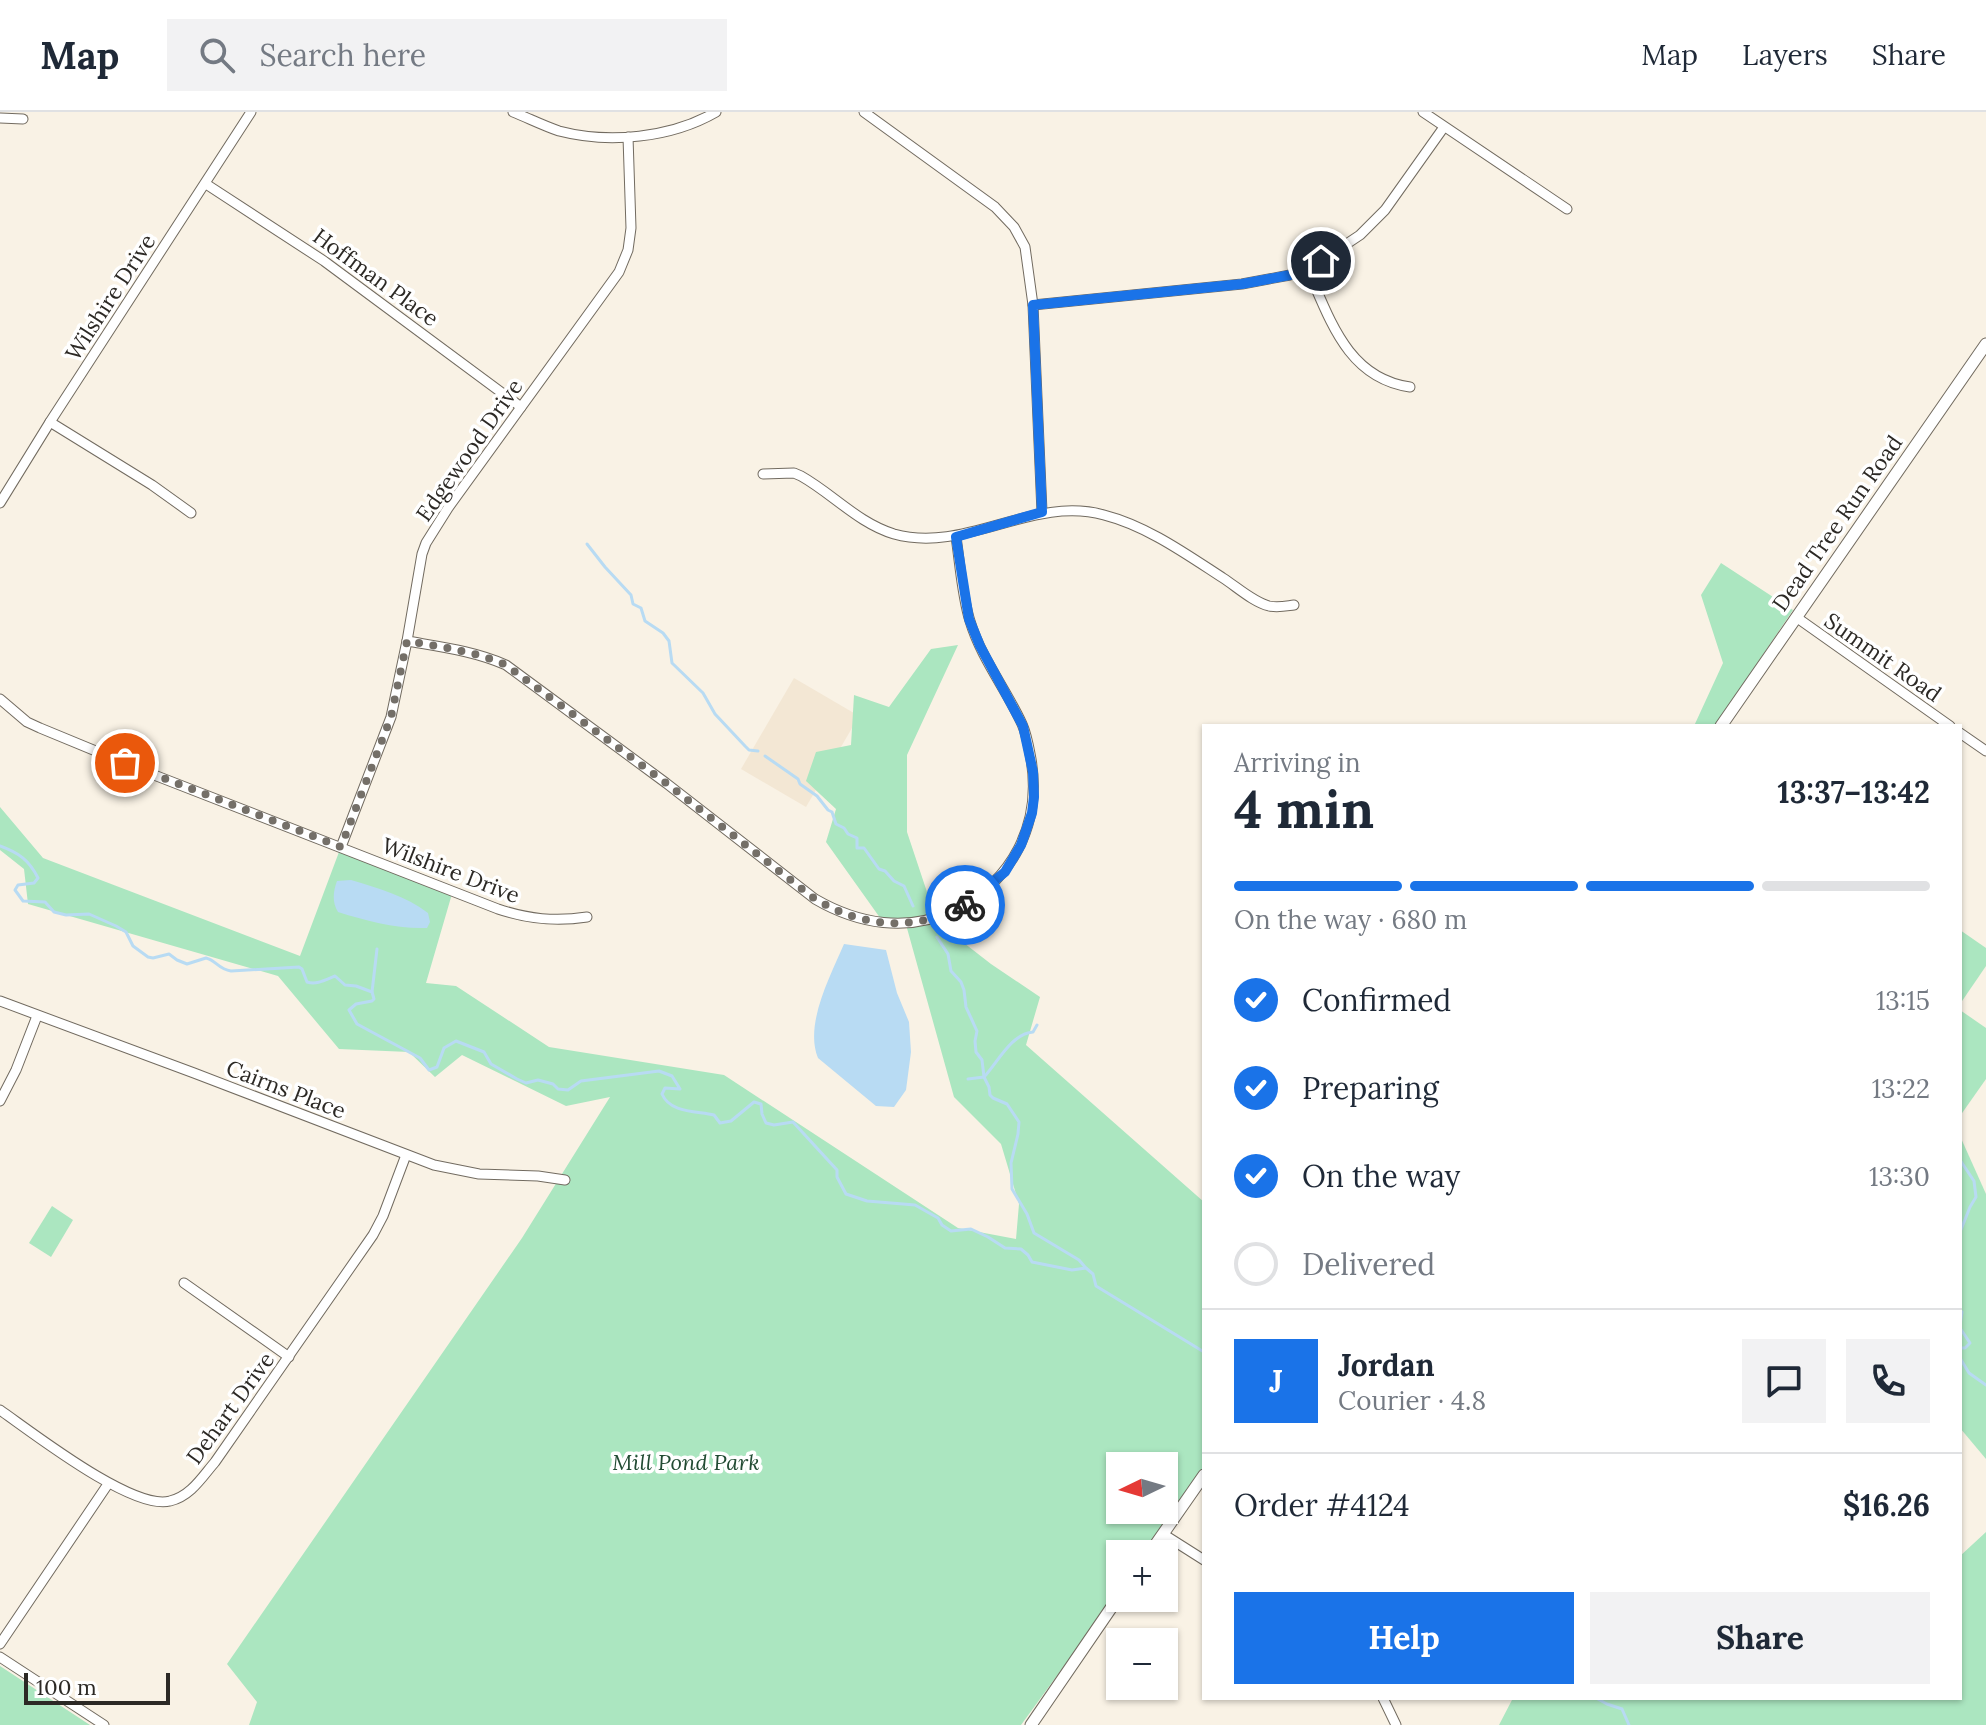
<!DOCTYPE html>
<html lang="en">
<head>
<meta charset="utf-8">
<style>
  :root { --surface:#fff; --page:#f2f2f3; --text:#1f2937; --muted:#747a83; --line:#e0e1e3; --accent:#1a73e8 }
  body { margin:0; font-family:Lora,serif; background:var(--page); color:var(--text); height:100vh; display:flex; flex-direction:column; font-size:30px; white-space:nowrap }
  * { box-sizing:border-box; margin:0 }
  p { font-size:26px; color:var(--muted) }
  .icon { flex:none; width:44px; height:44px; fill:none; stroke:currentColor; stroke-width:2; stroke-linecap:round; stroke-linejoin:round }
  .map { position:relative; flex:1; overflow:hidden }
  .panel { position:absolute; left:1202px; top:612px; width:760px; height:976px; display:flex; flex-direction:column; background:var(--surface); border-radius:0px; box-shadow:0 2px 6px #0004 }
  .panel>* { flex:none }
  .needle { width:52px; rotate:265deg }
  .tools { position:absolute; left:1106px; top:1340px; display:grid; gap:16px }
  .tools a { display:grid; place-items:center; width:72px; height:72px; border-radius:0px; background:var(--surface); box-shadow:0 2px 6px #0004; font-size:40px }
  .scale { position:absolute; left:24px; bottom:20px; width:146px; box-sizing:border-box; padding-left:8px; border:4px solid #2c2925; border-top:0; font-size:22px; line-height:28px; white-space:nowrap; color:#2c2925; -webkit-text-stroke:6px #fff; paint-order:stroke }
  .pin { position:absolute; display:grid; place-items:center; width:68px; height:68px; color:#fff; margin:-34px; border:4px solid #fff; border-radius:50%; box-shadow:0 2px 8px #0007 }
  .courier { position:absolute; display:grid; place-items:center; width:80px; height:80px; margin:-40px; border:6px solid #1a73e8; border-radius:50%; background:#fff; color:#222; box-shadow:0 2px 10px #0007 }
  .head em { font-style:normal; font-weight:700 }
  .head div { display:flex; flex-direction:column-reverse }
  .head { display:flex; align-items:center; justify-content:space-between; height:136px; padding:0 32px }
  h1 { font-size:52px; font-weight:700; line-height:60px }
  .bar { display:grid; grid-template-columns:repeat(4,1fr); gap:12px 8px; align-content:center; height:96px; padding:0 32px }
  .bar i { height:10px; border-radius:6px; background:var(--line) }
  .bar .current { background:var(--accent) }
  .bar p { grid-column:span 4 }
  .line { display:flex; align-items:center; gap:20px; padding:0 32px; border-top:2px solid var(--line) }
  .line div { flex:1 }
  .round { display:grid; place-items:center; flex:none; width:84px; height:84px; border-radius:0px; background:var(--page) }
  ol { padding:0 32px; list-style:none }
  li { display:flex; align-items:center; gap:24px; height:88px }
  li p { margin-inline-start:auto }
  li .icon { padding:8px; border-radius:50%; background:var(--accent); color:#fff; stroke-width:4 }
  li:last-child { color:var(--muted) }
  li i { width:44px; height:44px; border:4px solid var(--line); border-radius:50% }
  .button { display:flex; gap:16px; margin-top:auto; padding:16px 32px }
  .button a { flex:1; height:92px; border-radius:0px; background:var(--accent); color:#fff; font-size:32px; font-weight:700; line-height:92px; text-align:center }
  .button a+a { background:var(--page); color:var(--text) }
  header { display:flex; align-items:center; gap:48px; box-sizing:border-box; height:112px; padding:0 40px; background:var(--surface); border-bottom:2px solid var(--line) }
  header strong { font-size:38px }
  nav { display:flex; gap:44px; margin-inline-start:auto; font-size:28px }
  .search { width:560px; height:72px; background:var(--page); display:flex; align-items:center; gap:20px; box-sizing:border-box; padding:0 28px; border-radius:0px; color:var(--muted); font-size:30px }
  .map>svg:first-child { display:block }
  .built { fill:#f3e7d4 }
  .green { fill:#abe6c0; fill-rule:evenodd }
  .water { fill:#b8dbf3 }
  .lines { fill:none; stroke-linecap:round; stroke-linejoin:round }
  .stream { stroke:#b8dbf3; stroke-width:3 }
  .minor-casing { stroke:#726b60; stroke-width:11 }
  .tertiary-casing { stroke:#726b60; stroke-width:13 }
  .minor { stroke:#fff; stroke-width:9 }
  .tertiary { stroke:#fff; stroke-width:11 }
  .done { stroke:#746f68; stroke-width:8; stroke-dasharray:0 14.4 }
  .route { stroke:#1a73e8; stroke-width:10 }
  .labels { text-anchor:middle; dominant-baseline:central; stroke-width:7; stroke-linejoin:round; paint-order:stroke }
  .street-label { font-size:22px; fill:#2c2925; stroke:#fff }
  .park-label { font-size:22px; font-style:italic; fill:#224b33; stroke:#fff }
</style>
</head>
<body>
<header>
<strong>Map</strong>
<div class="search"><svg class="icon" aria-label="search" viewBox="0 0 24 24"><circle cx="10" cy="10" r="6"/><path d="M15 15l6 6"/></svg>Search here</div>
<nav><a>Map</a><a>Layers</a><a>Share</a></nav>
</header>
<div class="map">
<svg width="1986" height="1613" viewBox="0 0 1986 1613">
  <rect width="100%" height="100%" fill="#f9f2e5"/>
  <path class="built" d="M794 566 859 604 806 695 741 657Z"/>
  <g class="green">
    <path d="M1721 451 1793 498 1715 614H1694L1723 551 1701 483Z"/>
    <path d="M958 533 907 643V720L937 810 991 852 1040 885 1026 933 1204 1090V1361L1145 1442H1120V1477L1021 1613H249L257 1590 227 1552 522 1126 610 985 566 994 462 943 435 965 409 940 339 937 278 864 28 792 24 757 0 738V695L43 746 300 844 342 732 454 775 426 871 456 874 549 935 724 963 958 1116 1016 1127 1019 1092 1001 1032 954 985 905 809 883 810 826 730 836 697 806 669 816 640 851 633 854 583 889 595 931 537ZM1120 1354H1164V1398H1120Z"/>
    <path d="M1960 818 1986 836V854L1960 892Z"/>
    <path d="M1960 898 1986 916V967L1960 1004Z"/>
    <path d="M1960 1024 1986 1082V1347L1960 1316Z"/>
    <path d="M52 1094 73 1108 51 1145 29 1131Z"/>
    <path d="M1986 1420V1613H1499L1513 1586H1960V1444Z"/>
    <path d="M0 1554 90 1613H0Z"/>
  </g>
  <g class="water">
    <path d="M351 768C378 776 406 784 428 801L430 810 427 816C396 817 367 809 338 800 332 790 333 780 337 769Z"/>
    <path d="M844 832 886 838 897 881 909 910 911 940 906 978 894 995 876 994 818 946C804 912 831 863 844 832Z"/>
  </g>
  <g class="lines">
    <g class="stream">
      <path d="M587 432 605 455 631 483 633 492 641 496 645 509 663 521 669 529 672 551 703 581 715 602 745 634 749 638 758 639"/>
      <path d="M765 644 798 667 800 672 817 684 828 698 832 700 836 712 844 716 848 722 857 726V736H864L879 757 885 759 894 769 904 774 913 794"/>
      <path d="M0 734C19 741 29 748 38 766L34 771 18 773 15 778 23 789 45 790 54 800 66 803 89 802 116 814 126 820 133 834 148 845 153 846 169 842 177 848 187 852 206 846C217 849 218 857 231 859L299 855 302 857 307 870C317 873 325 868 335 864L345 873 356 874 372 880 374 887 372 889 356 892 349 898 357 912 420 946 429 958 437 955 444 936 456 929 484 940 491 952 517 967 526 971 538 968 553 972 558 977 568 978 581 969 659 959 672 964 680 977 665 976 662 982C670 1001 696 999 714 1003L720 1011 731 1009 754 990 761 992 762 1002 766 1011 774 1013 793 1010 837 1058V1065L846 1082 867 1089 915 1093 938 1106 942 1113 951 1119 971 1117 988 1125 1005 1136 1021 1137 1028 1143 1032 1150 1072 1158 1086 1156 1093 1162 1096 1174 1204 1240"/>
      <path d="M937 825 948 842 951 859 961 870 964 878 966 895 977 919 975 929 976 940 982 948 984 965 989 975 990 983 993 986 1007 992 1019 1010 1018 1022 1011 1051 1012 1077 1027 1102 1034 1121 1079 1148 1085 1155"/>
      <path d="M372 880 377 837"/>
      <path d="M968 967 984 965C998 950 1011 922 1033 920L1037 913"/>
      <path d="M1960 1048 1974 1069 1976 1085 1970 1095 1960 1120"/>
      <path d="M1960 1198 1962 1200 1960 1213"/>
      <path d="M1960 1216 1970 1231 1965 1236H1960"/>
      <path d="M1960 1246 1969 1261 1986 1273"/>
      <path d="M1596 1586 1607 1592 1622 1597 1629 1613"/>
    </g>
    <g class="minor-casing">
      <g id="minor">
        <path d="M513 0C528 6 544 14 559 19 609 32 671 26 716 0"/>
        <path d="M864 0 995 95 1014 115 1025 135 1033 193 1042 400"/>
        <path d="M1423 0 1567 97"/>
        <path d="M0 6 23 7"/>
        <path d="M206 72 324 149 521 295"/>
        <path d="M1307 156C1330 207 1347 266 1410 275"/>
        <path d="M1033 193 1242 172 1290 163 1307 156 1321 149 1360 123 1385 98 1444 15"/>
        <path d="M50 310 152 373 191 401"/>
        <path d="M763 362 794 361 801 364C833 382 858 411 894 422 966 442 1032 383 1104 403 1147 414 1186 442 1223 466 1237 475 1253 490 1269 494 1278 496 1286 494 1294 493"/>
        <path d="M0 391 50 310 251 0"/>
        <path d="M1796 505 1950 614"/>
        <path d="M407 529C441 535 474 539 506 553L666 671 815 787C858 812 908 821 954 798 1013 769 1042 712 1031 647 1029 636 1027 623 1022 612 1006 577 981 546 970 509 962 484 960 451 956 425"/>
        <path d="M0 587 27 610 40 616 149 661 498 797C528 807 555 810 587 805"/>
        <path d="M1960 621 1986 639"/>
        <path d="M341 735 391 605 407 529 422 442 426 431 448 396 619 160 628 138 631 116 628 25"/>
        <path d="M0 889 194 961 434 1053 479 1062 538 1064 565 1068"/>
        <path d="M0 989 16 958 37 904"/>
        <path d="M184 1171 289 1245"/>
        <path d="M0 1298C33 1321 133 1399 170 1389 191 1384 202 1365 215 1350L373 1123 383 1104 406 1043"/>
        <path d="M1163 1422 1204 1448"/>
        <path d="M0 1532 108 1372"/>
        <path d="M0 1545 104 1613"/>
        <path d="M1383 1586 1396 1613"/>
      </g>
    </g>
    <g class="tertiary-casing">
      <g id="tertiary">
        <path d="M1721 614 1986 232"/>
        <path d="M1149 1442 1204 1363"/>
        <path d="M1031 1613 1120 1483"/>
      </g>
    </g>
    <use href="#minor" class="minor"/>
    <use href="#tertiary" class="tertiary"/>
  </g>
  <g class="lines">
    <path class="done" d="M125 651 341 735 391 605 407 529C441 535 474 539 506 553L666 671 815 787C864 816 915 820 965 793"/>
    <path class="route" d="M965 793 1005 760 1021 733 1032 701 1034 685 1033 660 1023 614 980 534 969 507 956 425 1042 400 1033 193 1242 172 1290 163 1321 149"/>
  </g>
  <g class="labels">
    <g class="street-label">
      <text transform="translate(376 165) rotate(36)">Hoffman Place</text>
      <text transform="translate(110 185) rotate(-57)">Wilshire Drive</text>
      <text transform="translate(469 338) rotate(-55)">Edgewood Drive</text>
      <text transform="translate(1837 411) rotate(-55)">Dead Tree Run Road</text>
      <text transform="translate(1883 545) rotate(35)">Summit Road</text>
      <text transform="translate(451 758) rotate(21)">Wilshire Drive</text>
      <text transform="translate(286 977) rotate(21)">Cairns Place</text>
      <text transform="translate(230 1296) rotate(-54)">Dehart Drive</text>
    </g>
    <g class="park-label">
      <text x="686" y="1350">Mill Pond Park</text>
    </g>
  </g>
</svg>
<div class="tools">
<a><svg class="needle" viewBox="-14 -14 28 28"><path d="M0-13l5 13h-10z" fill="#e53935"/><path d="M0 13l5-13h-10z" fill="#747a83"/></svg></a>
<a>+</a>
<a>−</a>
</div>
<div class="scale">100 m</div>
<div class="pin" style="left:125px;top:651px;background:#ea580c"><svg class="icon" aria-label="bag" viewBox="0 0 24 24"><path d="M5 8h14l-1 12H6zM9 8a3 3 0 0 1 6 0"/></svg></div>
<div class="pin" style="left:1321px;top:149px;background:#1f2937"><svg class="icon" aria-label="home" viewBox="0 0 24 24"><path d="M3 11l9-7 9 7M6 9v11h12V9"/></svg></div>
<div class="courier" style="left:965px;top:793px"><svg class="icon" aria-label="bike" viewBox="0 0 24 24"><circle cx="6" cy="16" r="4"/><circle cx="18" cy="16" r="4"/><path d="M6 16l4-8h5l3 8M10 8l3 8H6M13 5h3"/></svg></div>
<section class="panel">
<div class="head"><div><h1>4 min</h1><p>Arriving in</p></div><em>13:37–13:42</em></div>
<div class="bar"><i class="current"></i><i class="current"></i><i class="current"></i><i></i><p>On the way · 680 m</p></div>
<ol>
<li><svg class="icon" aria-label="check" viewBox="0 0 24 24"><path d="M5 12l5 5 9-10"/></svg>Confirmed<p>13:15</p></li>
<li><svg class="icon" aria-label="check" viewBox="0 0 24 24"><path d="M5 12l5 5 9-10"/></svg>Preparing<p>13:22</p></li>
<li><svg class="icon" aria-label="check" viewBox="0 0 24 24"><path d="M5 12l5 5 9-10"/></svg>On the way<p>13:30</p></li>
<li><i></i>Delivered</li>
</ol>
<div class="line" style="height:144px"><b class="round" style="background:var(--accent);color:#fff">J</b><div><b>Jordan</b><p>Courier · 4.8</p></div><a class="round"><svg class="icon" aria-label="chat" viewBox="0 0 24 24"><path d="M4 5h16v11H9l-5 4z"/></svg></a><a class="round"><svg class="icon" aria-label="phone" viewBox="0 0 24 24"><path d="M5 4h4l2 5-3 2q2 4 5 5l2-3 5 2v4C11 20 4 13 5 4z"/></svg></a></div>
<div class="line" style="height:104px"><div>Order #4124</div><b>$16.26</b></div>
<div class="button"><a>Help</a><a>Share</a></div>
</section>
</div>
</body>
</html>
